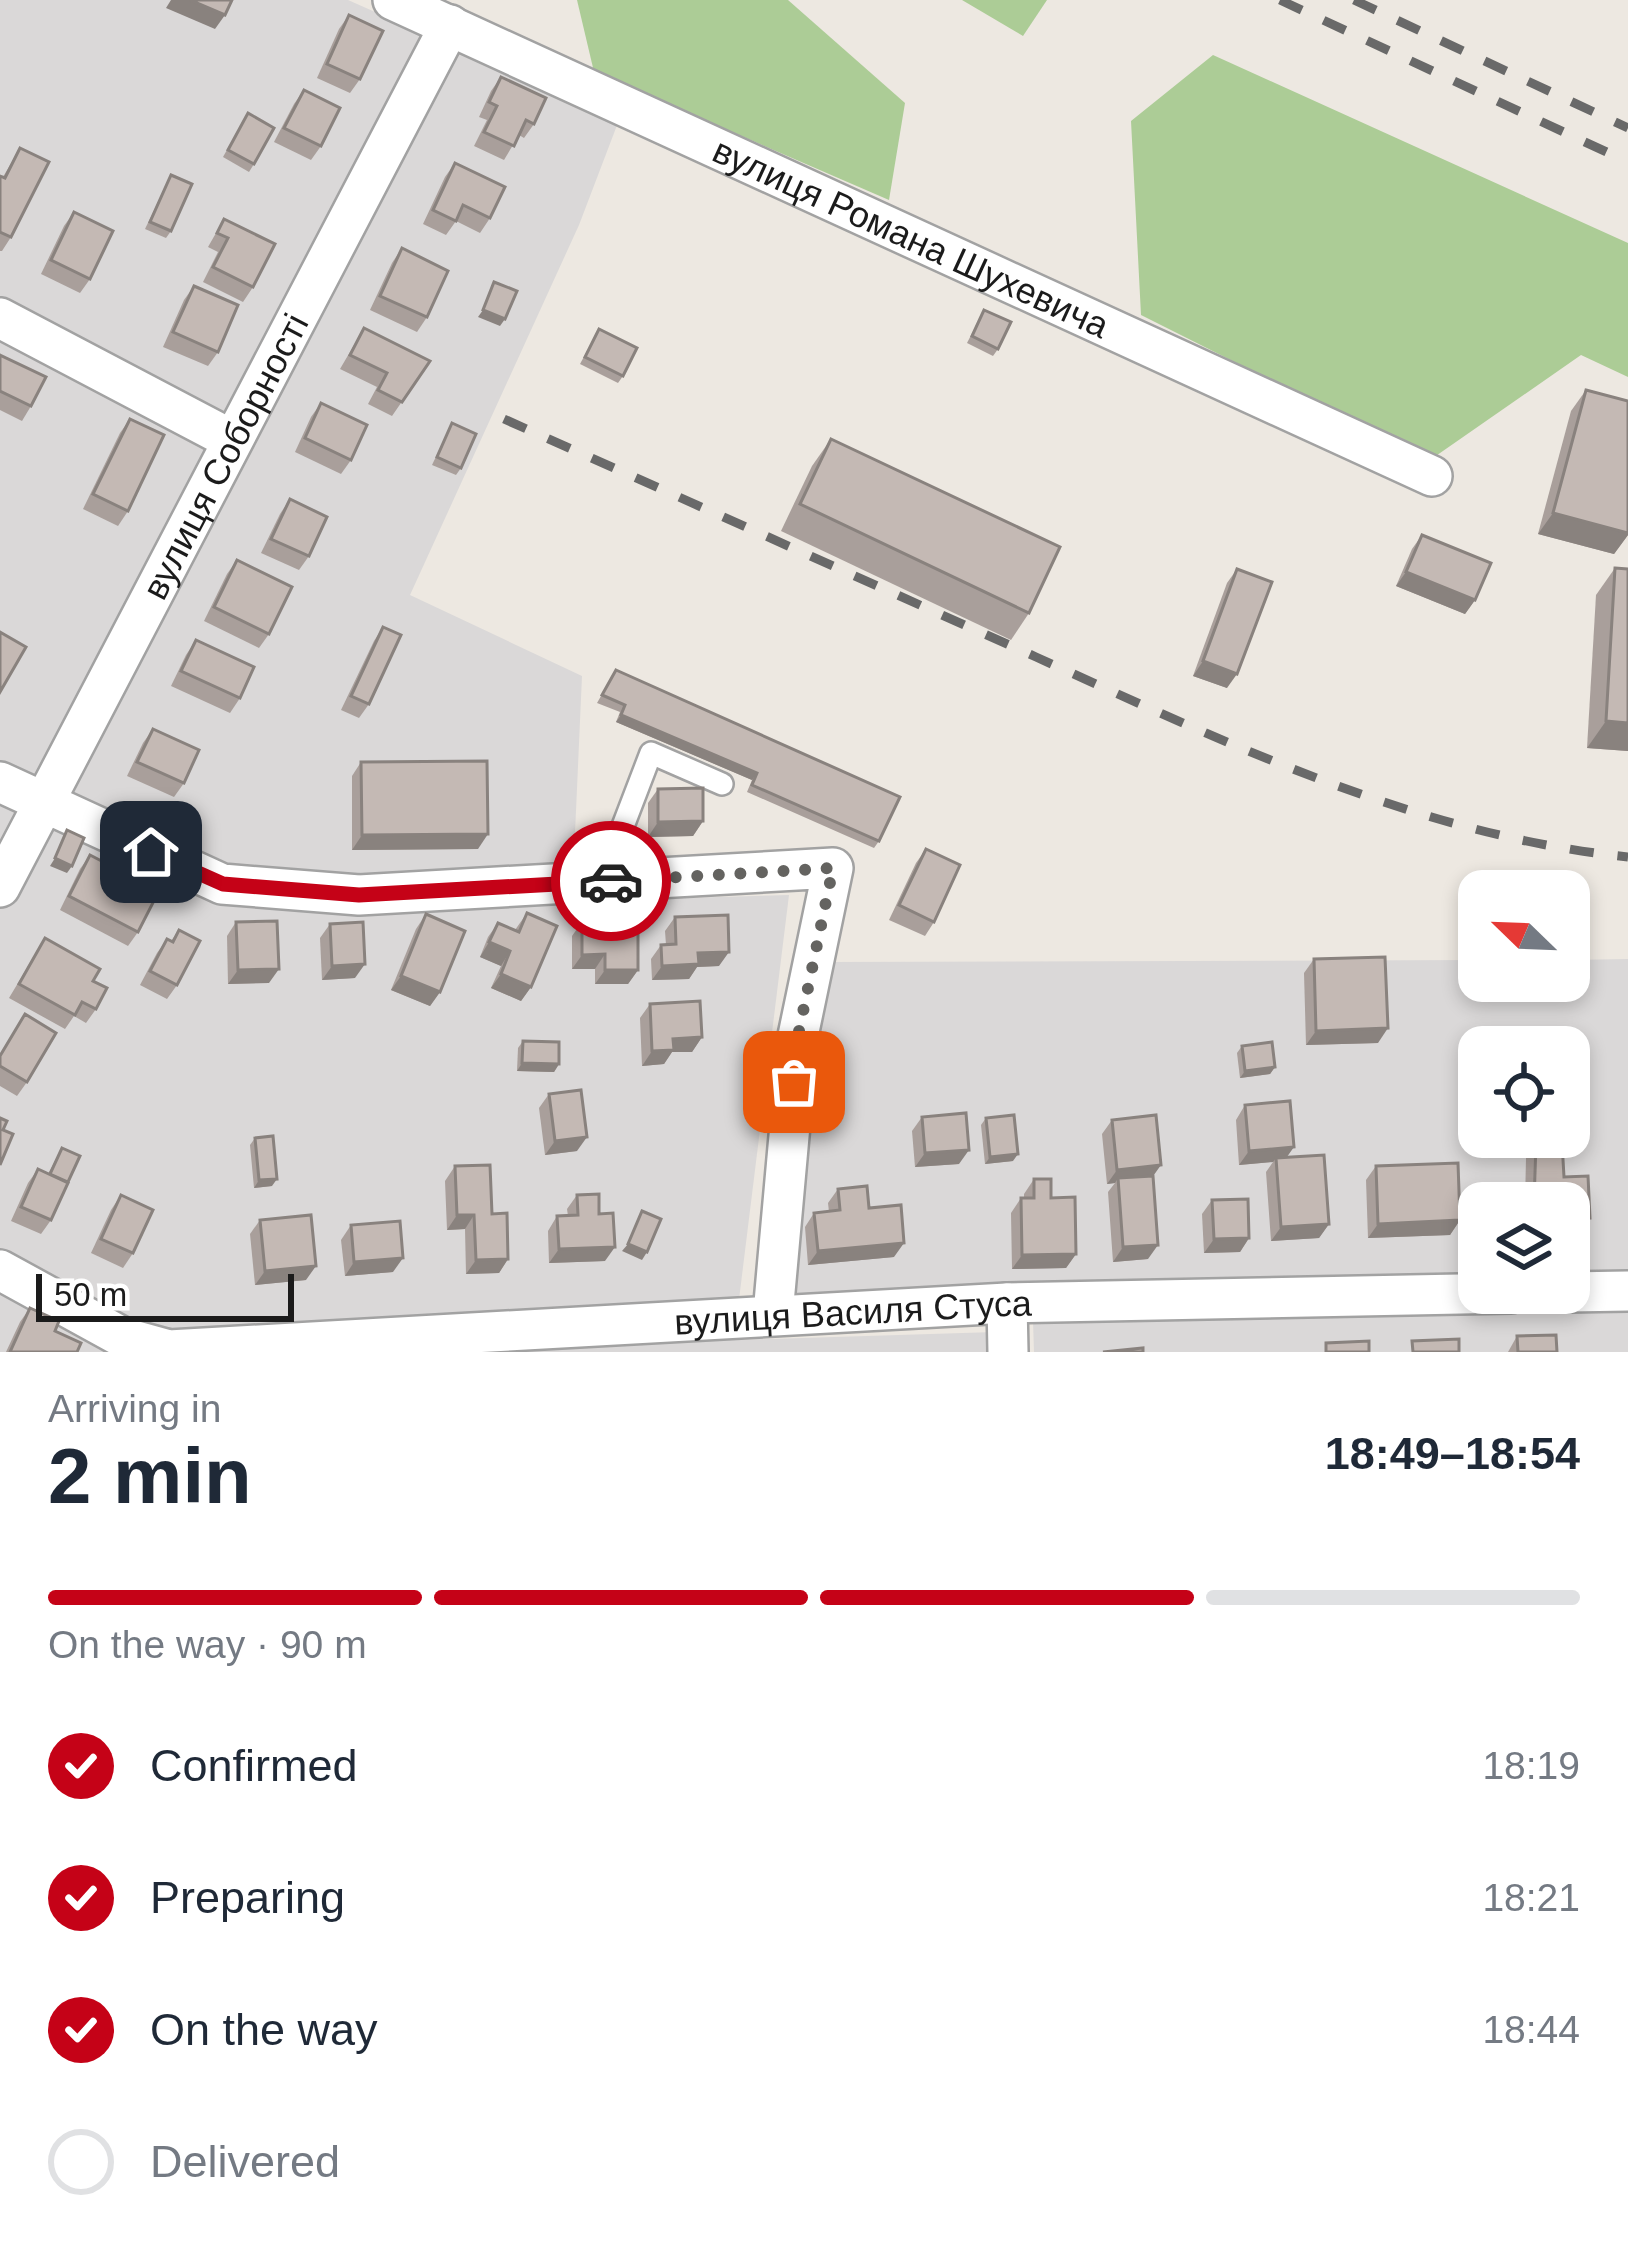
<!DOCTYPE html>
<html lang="en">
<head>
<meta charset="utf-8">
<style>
  :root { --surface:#fff; --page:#f2f2f3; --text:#1f2937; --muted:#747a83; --line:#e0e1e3; --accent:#c50217 }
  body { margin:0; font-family:Helvetica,sans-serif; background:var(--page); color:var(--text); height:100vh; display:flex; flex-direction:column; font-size:45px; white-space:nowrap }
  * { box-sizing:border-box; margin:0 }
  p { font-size:39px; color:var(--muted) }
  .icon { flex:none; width:66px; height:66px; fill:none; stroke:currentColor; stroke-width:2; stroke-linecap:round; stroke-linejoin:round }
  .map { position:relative; height:1352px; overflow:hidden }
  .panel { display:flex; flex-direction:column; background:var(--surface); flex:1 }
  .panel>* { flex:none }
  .needle { width:78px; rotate:293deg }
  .controls { position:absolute; left:1458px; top:870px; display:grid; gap:24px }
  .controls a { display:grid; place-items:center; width:132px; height:132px; border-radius:24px; background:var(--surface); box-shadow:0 6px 18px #0003; font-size:60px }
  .scale { position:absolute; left:36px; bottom:30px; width:258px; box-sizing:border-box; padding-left:12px; border:6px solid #1b1b1b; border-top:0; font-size:33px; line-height:42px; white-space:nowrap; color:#1b1b1b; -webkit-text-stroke:9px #fff; paint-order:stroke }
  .pin { position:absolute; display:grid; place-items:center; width:102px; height:102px; color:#fff; margin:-51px; border-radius:24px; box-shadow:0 6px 18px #0006 }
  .courier { position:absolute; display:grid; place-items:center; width:120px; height:120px; margin:-60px; border:9px solid #c50217; border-radius:50%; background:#fff; color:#222; box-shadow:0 3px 15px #0007 }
  .summary em { font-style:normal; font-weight:700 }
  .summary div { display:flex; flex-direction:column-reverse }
  .summary { display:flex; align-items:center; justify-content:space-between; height:204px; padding:0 48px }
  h1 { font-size:78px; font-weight:700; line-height:90px }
  .bar { display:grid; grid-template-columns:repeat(4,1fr); gap:18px 12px; align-content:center; height:144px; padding:0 48px }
  .bar i { height:15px; border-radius:9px; background:var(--line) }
  .bar .on { background:var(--accent) }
  .bar p { grid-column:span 4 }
  ol { padding:0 48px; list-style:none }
  li { display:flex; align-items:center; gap:36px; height:132px }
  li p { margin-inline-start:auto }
  li .icon { padding:12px; border-radius:50%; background:var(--accent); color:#fff; stroke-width:4 }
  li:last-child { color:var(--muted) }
  li i { width:66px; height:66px; border:6px solid var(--line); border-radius:50% }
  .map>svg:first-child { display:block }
  .residential { fill:#dad8d8; fill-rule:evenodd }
  .forest { fill:#accc96 }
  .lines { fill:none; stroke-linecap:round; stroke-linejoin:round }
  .service-casing { stroke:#a2a2a2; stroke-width:26 }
  .minor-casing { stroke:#a2a2a2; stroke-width:44 }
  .service { stroke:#fff; stroke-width:21 }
  .minor { stroke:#fff; stroke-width:39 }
  .rail { stroke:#696969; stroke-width:9; stroke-dasharray:24 24; stroke-linecap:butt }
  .wall { fill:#a99f9b }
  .shaded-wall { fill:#89827e }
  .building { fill:#c4b9b4; stroke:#89827e; stroke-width:3 }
  .done { stroke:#646360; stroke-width:12; stroke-dasharray:0 21.6 }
  .route { stroke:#c50217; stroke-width:15 }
  .labels { text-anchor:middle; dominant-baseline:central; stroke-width:10; stroke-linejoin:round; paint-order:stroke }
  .street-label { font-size:36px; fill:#1b1b1b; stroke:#fff }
</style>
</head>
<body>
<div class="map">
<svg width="1628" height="1352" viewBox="0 0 1628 1352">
  <rect width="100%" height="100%" fill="#ede8e1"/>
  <g class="residential">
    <path d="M0 0H348L619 120 579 225 410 595 582 676 572 901 789 895 734 1340 995 1332V1352H0Z"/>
    <path d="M1628 959V1352H1034L1032 1290 787 1297 826 962 1479 960V981H1569V960ZM1479 1047H1569V1137H1479ZM1479 1203H1569V1293H1479Z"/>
  </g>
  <g class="forest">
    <path d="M577 0H788L905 103 889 200 594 72Z"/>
    <path d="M962 0H1047L1023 36Z"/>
    <path d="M1213 55 1628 243V377L1581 355 1430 460 1141 315 1131 121Z"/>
  </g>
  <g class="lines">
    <g class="service-casing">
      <path id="service" d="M591 882 620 834 651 753 722 784"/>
    </g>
    <g class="minor-casing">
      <g id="minor">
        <path id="s1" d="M393 0 1432 476"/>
        <path d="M0 318 232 440"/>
        <path d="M0 782 222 884 359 895 833 868 798 1036 773 1314"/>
        <path id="s2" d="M0 887 450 25"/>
        <path id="s3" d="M0 1270 122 1337 169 1350 1007 1303 1511 1293"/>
        <path d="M1569 1292 1628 1291"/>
        <path d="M1007 1303 1008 1352"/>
      </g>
    </g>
    <use href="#service" class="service"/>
    <use href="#minor" class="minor"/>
    <g class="rail">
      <path d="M1280 0 1628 162"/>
      <path d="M1354 0 1628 128"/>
      <path d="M504 419C682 498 859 578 1036 657 1227 743 1417 835 1628 857"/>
    </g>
  </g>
  <g class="wall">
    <path d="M349 15 360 79 350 93 317 78 339 29Z"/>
    <path d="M501 77 534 124 524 138 519 135 504 160 474 146 487 120 479 117 491 91Z"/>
    <path d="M304 90 321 146 311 160 274 142 294 104Z"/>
    <path d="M248 113 254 164 249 172 223 157Z"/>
    <path d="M20 148 11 237 2 251H0V176L3 177Z"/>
    <path d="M455 163 490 218 480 233 456 221 446 235 423 224 445 177Z"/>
    <path d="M171 175V231L166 238 145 229Z"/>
    <path d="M74 212 90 279 80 293 41 274 64 226Z"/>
    <path d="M224 219 253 287 243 302 203 282 218 252 208 247Z"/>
    <path d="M402 248 427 317 417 332 370 310 392 263Z"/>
    <path d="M194 286 218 352 208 366 163 347 184 300Z"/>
    <path d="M984 310 998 349 993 356 967 343Z"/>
    <path d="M364 328 430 361 392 416 368 404 377 387 340 369Z"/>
    <path d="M599 329 623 376 618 383 580 364Z"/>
    <path d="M0 354 31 406 22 421 0 410Z"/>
    <path d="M1586 390 1628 401V535L1614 554 1538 534 1571 411Z"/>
    <path d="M321 403 351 460 341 474 295 452 311 417Z"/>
    <path d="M130 419 128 511 118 526 83 509 120 433Z"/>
    <path d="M452 423 461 468 456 475 432 465Z"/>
    <path d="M831 439 1029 613 1011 640 781 531 812 466Z"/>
    <path d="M290 499 309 556 299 570 261 553 280 514Z"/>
    <path d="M1422 535 1475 600 1465 614 1396 586 1412 549Z"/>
    <path d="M237 560 269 634 259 648 204 621 227 574Z"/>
    <path d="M1615 568 1628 751 1587 748 1596 595Z"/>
    <path d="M1237 569 1227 688 1193 676 1227 583Z"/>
    <path d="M383 627 369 704 359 718 341 710 374 641Z"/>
    <path d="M196 640 240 698 230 713 171 686 186 655Z"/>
    <path d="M616 670 879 841 874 848 747 792 752 780 616 722 620 712 597 703Z"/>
    <path d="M153 729 184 783 174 797 127 776 143 743Z"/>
    <path d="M361 762 478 849 352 850V776Z"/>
    <path d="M658 789 703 821 693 836 648 837V803Z"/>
    <path d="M926 849 934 922 925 936 889 920 916 863Z"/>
    <path d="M90 855 138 932 128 946 60 910 80 869Z"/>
    <path d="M527 913 531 987 521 1001 491 988 501 966 480 957 488 937 498 923 515 930Z"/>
    <path d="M426 914 440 992 430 1006 391 990 416 929Z"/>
    <path d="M605 915 638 970 628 984H595V969H572V936L582 922H600Z"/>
    <path d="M675 917 719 966 697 967 689 979 652 980 651 959 661 945H666L665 931Z"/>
    <path d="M236 922 269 983 228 984 227 936Z"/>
    <path d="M330 924 355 978 322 980 320 938Z"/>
    <path d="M179 930 177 985 167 999 140 985 157 953 167 939 171 941Z"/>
    <path d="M45 938 93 981 96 1009 86 1023 74 1016 65 1029 9 998Z"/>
    <path d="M1314 959 1378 1043 1306 1045 1304 973Z"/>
    <path d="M650 1004 702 1037 692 1052H672L664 1064 642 1066 640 1018Z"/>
    <path d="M25 1014 27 1082 17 1096 0 1086V1054Z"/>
    <path d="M523 1041 559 1064 554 1072 517 1071 518 1048Z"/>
    <path d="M1242 1046 1275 1067 1270 1074 1240 1078 1237 1053Z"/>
    <path d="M549 1094 577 1151 545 1155 539 1108Z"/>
    <path d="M1245 1105 1287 1157 1329 1224 1319 1238 1271 1241 1266 1172 1273 1162 1239 1165 1236 1120Z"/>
    <path d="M922 1117 959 1164 915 1167 912 1131Z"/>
    <path d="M986 1118 1013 1161 985 1164 981 1125Z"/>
    <path d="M1112 1120 1153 1176 1148 1259 1113 1262 1108 1192 1115 1183 1107 1184 1102 1134Z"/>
    <path d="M255 1138 272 1186 254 1188 250 1145Z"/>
    <path d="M1536 1143 1590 1218 1580 1232 1569 1233V1203H1525L1526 1158Z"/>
    <path d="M62 1148 51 1220 41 1234 11 1221 28 1183 38 1169 48 1174Z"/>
    <path d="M455 1166 492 1214 508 1259 499 1273 466 1274 465 1229 447 1230 445 1181Z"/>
    <path d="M1376 1166 1460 1220 1450 1235 1368 1238 1366 1180Z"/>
    <path d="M1034 1179 1051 1198 1076 1254 1066 1268 1012 1269 1011 1213 1021 1198H1024V1194Z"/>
    <path d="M838 1189 869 1208 894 1257 808 1265 805 1227 814 1213 829 1212 828 1203Z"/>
    <path d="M121 1195 133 1253 123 1268 91 1253 111 1210Z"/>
    <path d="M577 1195 599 1214 605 1261 549 1263 548 1231 557 1216H568L567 1209Z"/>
    <path d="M1212 1200 1249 1238 1240 1252 1204 1253 1202 1214Z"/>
    <path d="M260 1220 306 1280 255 1285 250 1234Z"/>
    <path d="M351 1225 393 1272 345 1276 341 1240Z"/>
    <path d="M30 1308 55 1331 77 1352H6L20 1322Z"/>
    <path d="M1517 1336 1557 1352H1508Z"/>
  </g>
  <g class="shaded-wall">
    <path d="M171 0H190L225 15 215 29 166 8Z"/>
    <path d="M483 310 505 319 500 326 478 317Z"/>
    <path d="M1553 513 1628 533V535L1614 554 1538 534Z"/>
    <path d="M1406 572 1475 600 1465 614 1396 586Z"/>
    <path d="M1203 661 1237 674 1227 688 1193 676Z"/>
    <path d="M621 715 757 773 752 780 616 722Z"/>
    <path d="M1606 721 1628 723V751L1587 748Z"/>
    <path d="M703 821 693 836 648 837 658 822Z"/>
    <path d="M488 834 478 849 352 850 362 835Z"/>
    <path d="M55 858 72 866 67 873 50 866Z"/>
    <path d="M489 942 510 951 501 966 480 957Z"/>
    <path d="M729 952 719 966 697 967 689 979 652 980 662 966 698 953Z"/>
    <path d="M605 954 595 969H572L582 955Z"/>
    <path d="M365 964 355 978 322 980 332 966Z"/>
    <path d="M279 969 269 983 228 984 238 970Z"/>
    <path d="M605 970H638L628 984H595Z"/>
    <path d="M501 974 531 987 521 1001 491 988Z"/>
    <path d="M401 976 440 992 430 1006 391 990Z"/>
    <path d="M1388 1028 1378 1043 1306 1045 1316 1031Z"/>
    <path d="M702 1037 692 1052H672L664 1064 642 1066 652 1051 673 1039Z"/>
    <path d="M522 1063 559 1064 554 1072 517 1071Z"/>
    <path d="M1275 1067 1270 1074 1240 1078 1245 1071Z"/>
    <path d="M587 1137 577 1151 545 1155 555 1141Z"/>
    <path d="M1294 1147 1284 1161 1276 1158 1273 1162 1239 1165 1249 1151Z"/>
    <path d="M969 1150 959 1164 915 1167 925 1153Z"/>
    <path d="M1018 1154 1013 1161 985 1164 990 1157Z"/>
    <path d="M1161 1165 1151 1179 1118 1178 1115 1183 1107 1184 1117 1170Z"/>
    <path d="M277 1179 272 1186 254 1188 259 1180Z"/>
    <path d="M457 1215H474L465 1229 447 1230Z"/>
    <path d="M1590 1218 1580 1232 1569 1233V1219Z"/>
    <path d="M1460 1220 1450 1235 1368 1238 1378 1224Z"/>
    <path d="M1329 1224 1319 1238 1271 1241 1281 1227Z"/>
    <path d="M1249 1238 1240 1252 1204 1253 1214 1239Z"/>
    <path d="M904 1243 894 1257 808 1265 818 1251Z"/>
    <path d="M628 1244 647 1252 642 1260 622 1251Z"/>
    <path d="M1158 1245 1148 1259 1113 1262 1123 1247Z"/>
    <path d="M615 1247 605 1261 549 1263 559 1249Z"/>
    <path d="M1076 1254 1066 1268 1012 1269 1022 1255Z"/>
    <path d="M403 1258 393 1272 345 1276 354 1262Z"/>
    <path d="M508 1259 499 1273 466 1274 476 1260Z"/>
    <path d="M316 1266 306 1280 255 1285 265 1271Z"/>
  </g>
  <g class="building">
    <path d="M190 0H232L225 15Z"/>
    <path d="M349 15 383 31 360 79 327 64Z"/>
    <path d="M501 77 546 98 534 124 526 120 514 146 484 132 497 106 489 102Z"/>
    <path d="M304 90 340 108 321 146 284 128Z"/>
    <path d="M248 113 274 128 254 164 228 150Z"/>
    <path d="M20 148 49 162 11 237 0 232V176L5 178Z"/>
    <path d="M455 163 505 187 490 218 463 205 456 221 433 210Z"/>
    <path d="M171 175 192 184 171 231 150 222Z"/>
    <path d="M74 212 113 231 90 279 51 260Z"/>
    <path d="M224 219 275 244 253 287 213 267 228 238 217 233Z"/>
    <path d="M402 248 448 271 427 317 380 296Z"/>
    <path d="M494 282 517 291 505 319 483 310Z"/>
    <path d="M194 286 238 305 218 352 173 332Z"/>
    <path d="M984 310 1011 322 998 349 972 336Z"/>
    <path d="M364 328 430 361 402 402 378 390 387 373 350 355Z"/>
    <path d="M599 329 637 348 623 376 585 357Z"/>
    <path d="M0 355 46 377 31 406 0 391Z"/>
    <path d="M1586 390 1628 401V533L1553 513Z"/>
    <path d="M321 403 367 425 351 460 305 438Z"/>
    <path d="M130 419 164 435 128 511 93 494Z"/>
    <path d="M452 423 476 434 461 468 437 457Z"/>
    <path d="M831 439 1060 547 1029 613 800 504Z"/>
    <path d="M290 499 327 517 309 556 271 539Z"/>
    <path d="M1422 535 1491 563 1475 600 1406 572Z"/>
    <path d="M237 560 292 587 269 634 214 607Z"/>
    <path d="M1615 568 1628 569V723L1606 721Z"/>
    <path d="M1237 569 1272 582 1237 674 1203 661Z"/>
    <path d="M383 627 401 635 369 704 351 696Z"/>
    <path d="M0 632 26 647 0 692Z"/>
    <path d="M196 640 254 667 240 698 181 671Z"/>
    <path d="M616 670 900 797 879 841 752 785 757 773 621 715 625 705 602 695Z"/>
    <path d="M153 729 199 750 184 783 137 762Z"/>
    <path d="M487 761 488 834 362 835 361 762Z"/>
    <path d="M703 788V821L658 822V789Z"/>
    <path d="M67 830 84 838 72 866 55 858Z"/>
    <path d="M926 849 960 865 934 922 899 905Z"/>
    <path d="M90 855 159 891 138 932 69 896Z"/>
    <path d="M527 913 557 926 531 987 501 974 510 951 489 942 498 923 519 932Z"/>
    <path d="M426 914 465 931 440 992 401 976Z"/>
    <path d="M605 915H638V970H605V954L582 955V922H605Z"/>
    <path d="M728 915 729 952 698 953 699 964 662 966 661 945 676 944 675 917Z"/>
    <path d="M277 921 279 969 238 970 236 922Z"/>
    <path d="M363 922 365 964 332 966 330 924Z"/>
    <path d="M179 930 200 941 177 985 150 971 167 939 173 942Z"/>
    <path d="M45 938 100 969 93 981 107 988 96 1009 82 1002 75 1015 19 984Z"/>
    <path d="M1385 957 1388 1028 1316 1031 1314 959Z"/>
    <path d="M700 1001 702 1037 673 1039 674 1050 652 1051 650 1004Z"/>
    <path d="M25 1014 56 1033 27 1082 0 1066V1056Z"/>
    <path d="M523 1041 559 1042V1064L522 1063Z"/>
    <path d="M1272 1042 1275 1067 1245 1071 1242 1046Z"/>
    <path d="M581 1090 587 1137 555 1141 549 1094Z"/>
    <path d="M1290 1101 1294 1147 1249 1151 1245 1105Z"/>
    <path d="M966 1113 969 1150 925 1153 922 1117Z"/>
    <path d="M1014 1115 1018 1154 990 1157 986 1118Z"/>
    <path d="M1156 1115 1161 1165 1117 1170 1112 1120Z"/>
    <path d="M0 1118 7 1121 3 1130 13 1134 0 1165Z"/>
    <path d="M273 1136 277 1179 259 1180 255 1138Z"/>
    <path d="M1562 1142 1564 1177 1588 1176 1590 1218 1569 1219V1203H1534L1536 1143Z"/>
    <path d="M62 1148 80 1156 68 1182 50 1174Z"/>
    <path d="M1324 1155 1329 1224 1281 1227 1276 1158Z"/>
    <path d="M1458 1163 1460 1220 1378 1224 1376 1166Z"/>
    <path d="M490 1165 492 1214 507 1213 508 1259 476 1260 474 1215H457L455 1166Z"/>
    <path d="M38 1169 68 1183 51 1220 21 1207Z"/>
    <path d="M1153 1176 1158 1245 1123 1247 1118 1178Z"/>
    <path d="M1034 1179H1051V1198L1075 1197 1076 1254 1022 1255 1021 1198H1034Z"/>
    <path d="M867 1186 869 1208 901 1205 904 1243 818 1251 814 1213 840 1210 838 1189Z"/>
    <path d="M599 1194V1214L613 1213 615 1247 559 1249 557 1216 578 1215 577 1195Z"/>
    <path d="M121 1195 153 1210 133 1253 101 1239Z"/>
    <path d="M1248 1199 1249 1238 1214 1239 1212 1200Z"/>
    <path d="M642 1211 661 1219 647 1252 628 1244Z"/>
    <path d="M311 1215 316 1266 265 1271 260 1220Z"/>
    <path d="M400 1221 403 1258 354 1262 351 1225Z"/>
    <path d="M30 1308 59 1321 55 1331 81 1343 77 1352H10Z"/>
    <path d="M1556 1335 1557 1352H1518L1517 1336Z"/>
    <path d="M1459 1339V1352H1413L1412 1341Z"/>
    <path d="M1369 1341V1352H1326V1343Z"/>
    <path d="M1143 1348V1352H1103Z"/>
  </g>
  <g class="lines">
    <path class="done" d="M611 881 833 868 798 1036 794 1082"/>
    <path class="route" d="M151 852 223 884 359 895 611 881"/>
  </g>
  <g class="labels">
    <g class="street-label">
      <text stroke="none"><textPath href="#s1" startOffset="570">вулиця Романа Шухевича</textPath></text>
      <text stroke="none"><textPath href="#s2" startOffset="486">вулиця Соборності</textPath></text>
      <text stroke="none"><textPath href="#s3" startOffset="873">вулиця Василя Стуса</textPath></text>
    </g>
  </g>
</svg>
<div class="controls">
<a><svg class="needle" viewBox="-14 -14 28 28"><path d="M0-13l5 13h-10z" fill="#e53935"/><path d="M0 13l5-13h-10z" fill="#747a83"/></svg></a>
<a><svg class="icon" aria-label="locate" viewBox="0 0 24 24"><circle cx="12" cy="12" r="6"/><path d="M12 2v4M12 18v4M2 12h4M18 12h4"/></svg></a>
<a><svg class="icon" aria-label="layers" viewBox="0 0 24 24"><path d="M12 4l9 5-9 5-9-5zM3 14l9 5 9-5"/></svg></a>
</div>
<div class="scale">50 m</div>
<div class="pin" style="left:794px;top:1082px;background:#ea580c"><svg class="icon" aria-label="bag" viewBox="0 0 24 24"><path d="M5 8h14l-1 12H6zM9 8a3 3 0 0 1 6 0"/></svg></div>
<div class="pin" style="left:151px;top:852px;background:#1f2937"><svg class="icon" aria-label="home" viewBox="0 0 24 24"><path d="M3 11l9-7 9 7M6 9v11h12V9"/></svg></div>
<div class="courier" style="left:611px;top:881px"><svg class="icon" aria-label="car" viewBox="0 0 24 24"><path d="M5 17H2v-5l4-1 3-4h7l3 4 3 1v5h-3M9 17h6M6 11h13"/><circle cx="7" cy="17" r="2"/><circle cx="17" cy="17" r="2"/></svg></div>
</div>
<section class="panel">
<div class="summary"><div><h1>2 min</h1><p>Arriving in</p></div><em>18:49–18:54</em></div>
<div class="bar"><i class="on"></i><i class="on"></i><i class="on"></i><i></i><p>On the way · 90 m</p></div>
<ol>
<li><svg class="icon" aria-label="check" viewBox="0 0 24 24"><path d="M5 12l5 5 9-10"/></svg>Confirmed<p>18:19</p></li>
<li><svg class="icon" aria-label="check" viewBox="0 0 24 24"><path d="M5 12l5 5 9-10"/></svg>Preparing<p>18:21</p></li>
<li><svg class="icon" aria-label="check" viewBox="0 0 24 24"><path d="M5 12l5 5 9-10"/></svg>On the way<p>18:44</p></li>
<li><i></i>Delivered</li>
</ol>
</section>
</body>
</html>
